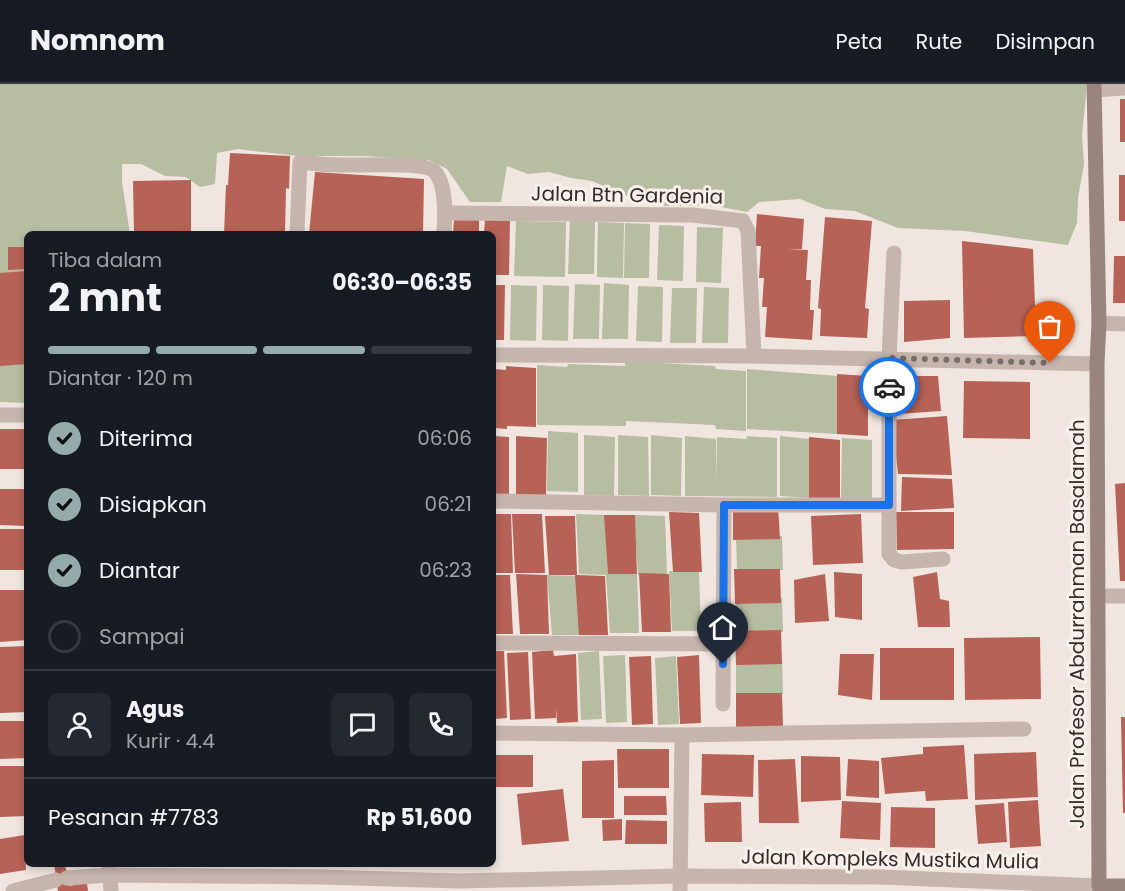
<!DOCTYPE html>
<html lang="id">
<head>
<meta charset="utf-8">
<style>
  :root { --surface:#171b24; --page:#242831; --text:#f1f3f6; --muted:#9ea1a6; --line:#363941; --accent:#95abab }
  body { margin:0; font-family:Poppins,sans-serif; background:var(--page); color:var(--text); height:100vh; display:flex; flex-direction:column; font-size:22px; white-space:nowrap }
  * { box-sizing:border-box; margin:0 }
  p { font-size:20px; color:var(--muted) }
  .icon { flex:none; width:33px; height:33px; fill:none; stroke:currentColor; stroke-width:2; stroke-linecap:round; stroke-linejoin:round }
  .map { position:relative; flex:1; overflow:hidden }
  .panel { position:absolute; left:24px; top:147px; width:472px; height:636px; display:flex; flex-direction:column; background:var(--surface); border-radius:9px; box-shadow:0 3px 9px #0003 }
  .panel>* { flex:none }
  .pin { position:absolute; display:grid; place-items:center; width:51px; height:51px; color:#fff; margin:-62px -26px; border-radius:50% 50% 50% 0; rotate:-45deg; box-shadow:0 0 6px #0007 }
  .pin .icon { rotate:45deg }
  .courier { position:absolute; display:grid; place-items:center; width:60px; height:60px; margin:-30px; border:4px solid #1a73e8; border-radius:50%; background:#fff; color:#222; box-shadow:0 2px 8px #0007 }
  .summary em { font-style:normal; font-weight:700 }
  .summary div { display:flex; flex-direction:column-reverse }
  .summary { display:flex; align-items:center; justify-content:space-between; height:102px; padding:0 24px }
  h1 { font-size:39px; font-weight:700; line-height:45px }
  .bar { display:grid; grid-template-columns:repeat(4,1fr); gap:9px 6px; align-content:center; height:72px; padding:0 24px }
  .bar i { height:8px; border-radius:4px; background:var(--line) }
  .bar .active { background:var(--accent) }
  .bar p { grid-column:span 4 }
  .line { display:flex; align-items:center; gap:15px; padding:0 24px; border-top:2px solid var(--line) }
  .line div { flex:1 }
  .round { display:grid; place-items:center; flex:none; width:63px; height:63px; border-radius:9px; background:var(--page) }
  ol { padding:0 24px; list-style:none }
  li { display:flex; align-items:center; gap:18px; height:66px }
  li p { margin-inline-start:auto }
  li .icon { padding:6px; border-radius:50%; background:var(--accent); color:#111; stroke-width:4 }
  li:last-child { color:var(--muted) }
  li i { width:33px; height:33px; border:3px solid var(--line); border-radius:50% }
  header { display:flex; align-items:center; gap:36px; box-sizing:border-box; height:84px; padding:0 30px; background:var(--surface); border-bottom:2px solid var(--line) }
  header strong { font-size:28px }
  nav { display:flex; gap:33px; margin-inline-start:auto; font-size:21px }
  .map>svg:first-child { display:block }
  .green { fill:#b7bda1 }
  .building { fill:#b76256 }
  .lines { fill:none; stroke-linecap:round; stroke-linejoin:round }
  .minor { stroke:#c6b5ad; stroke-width:15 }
  .secondary { stroke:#9a857e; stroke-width:15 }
  .done { stroke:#776e69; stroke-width:6; stroke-dasharray:0 10.8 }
  .route { stroke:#1a73e8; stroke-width:8 }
  .labels { text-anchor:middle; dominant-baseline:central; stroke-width:6; stroke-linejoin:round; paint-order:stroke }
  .street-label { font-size:20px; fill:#362d2a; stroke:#f8f0eb }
</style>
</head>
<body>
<header>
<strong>Nomnom</strong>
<nav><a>Peta</a><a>Rute</a><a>Disimpan</a></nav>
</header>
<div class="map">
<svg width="1125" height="807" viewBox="0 0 1125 807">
  <rect width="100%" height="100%" fill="#f0e6df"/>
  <g class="green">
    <path d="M0 0H1087L1082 52 1084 80 1078 114 1077 139 1068 161 965 147 898 144 855 127 825 125 800 115 759 118 747 128 716 122H665L651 116H636L592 97 571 94 549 88 528 90 507 82 501 118H470L447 85 429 76 364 72H297L238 65 217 69 215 100 200 103 186 93 165 92 141 80H122V98L130 150H27V319L3 318H0Z"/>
    <path d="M570 134 595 135 594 190H568Z"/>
    <path d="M516 137 566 138 565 193 514 192Z"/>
    <path d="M598 138 624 139 623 194 597 193Z"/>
    <path d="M625 139 650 140 649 194H624Z"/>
    <path d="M659 141 684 142 683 197 657 196Z"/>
    <path d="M697 143 723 144 721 199 696 198Z"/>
    <path d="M604 199 629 201 628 255H602Z"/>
    <path d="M575 200 600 201 599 255H573Z"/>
    <path d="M511 201 537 202 536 257 510 256Z"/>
    <path d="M543 201 569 202 568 257 542 256Z"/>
    <path d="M638 202 663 203 662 258 636 257Z"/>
    <path d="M704 203 729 204 728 259H702Z"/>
    <path d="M672 204H697L696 259H670Z"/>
    <path d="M625 277 715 282 716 285 746 287V347L716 345 715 341 626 337V342L537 341V281L567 283 568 280 625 282Z"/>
    <path d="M747 285 839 292 838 350 747 345Z"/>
    <path d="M548 347 578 349V408L547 407Z"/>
    <path d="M584 351 615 353 614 412 584 411Z"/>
    <path d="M618 351 648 353 649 412 618 411Z"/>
    <path d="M651 351 682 354 681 412 651 411Z"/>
    <path d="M685 352 716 355V400L717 353 746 355 747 352 777 354V413L685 412Z"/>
    <path d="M780 352 810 355V414L780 412Z"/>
    <path d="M842 354 872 356V415L841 414Z"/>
    <path d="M576 430 606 431 608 489 637 490 639 549H610L606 491 579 490Z"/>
    <path d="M634 431 665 432 667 491H638Z"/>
    <path d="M782 452 783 486H737L736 453Z"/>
    <path d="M669 487 699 488 701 547H672Z"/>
    <path d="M547 491 578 492 580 551H552Z"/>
    <path d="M782 514 783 548 736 549V515Z"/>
    <path d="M599 567 602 635 581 636 578 569Z"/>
    <path d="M625 571 627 638 606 639 603 572Z"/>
    <path d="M676 572 679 640 658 641 655 574Z"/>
    <path d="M782 576 783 610 736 611V577Z"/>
  </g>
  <g class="building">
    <rect x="1120" y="15" width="5" height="43"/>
    <path d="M230 69 290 72 289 105 286 104 285 150H224L226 101H228Z"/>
    <path d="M315 88 424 95 423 150H309Z"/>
    <rect x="1119" y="91" width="6" height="46"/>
    <path d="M191 96V150H134L133 97Z"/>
    <path d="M757 130 804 135 802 165H788L808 166 806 196H811L810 226H814L812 256 765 253 767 223H762L764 194H759L761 162H755Z"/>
    <path d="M825 133 872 137 865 224 869 225 867 254 820 252 821 225 818 224Z"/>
    <path d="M454 135H479V150H453Z"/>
    <path d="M485 135 510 136 509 191H494V150H484Z"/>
    <path d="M962 157 1033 165 1036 252 964 254Z"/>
    <path d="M8 163H27V185L8 186Z"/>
    <path d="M1114 172H1125V219H1113Z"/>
    <path d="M26 187 27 280 0 282V189Z"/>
    <path d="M494 201H505L504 256H494Z"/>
    <path d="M950 216V254L904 258V217Z"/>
    <path d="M506 282 536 284V343L507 342V345L494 344V285L506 286Z"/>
    <path d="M837 290 868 292V352L837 350Z"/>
    <path d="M897 292H938L941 327 897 330Z"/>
    <path d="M964 297 1030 298V355L963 354Z"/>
    <path d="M947 332 952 391 898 390 892 336Z"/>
    <rect x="0" y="345" width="27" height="40"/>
    <path d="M494 352 509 353V412H494Z"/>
    <path d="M516 352 547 354 546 413 516 412Z"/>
    <path d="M809 353 840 356V415L809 414Z"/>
    <path d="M902 393 952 395 954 424 901 427Z"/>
    <path d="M1125 399V497H1120L1115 400Z"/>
    <path d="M0 405H27L25 442 0 441Z"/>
    <path d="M733 421H778L780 455 733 456Z"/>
    <path d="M669 428 699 429 702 488H673Z"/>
    <path d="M896 428H954V465L897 466Z"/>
    <path d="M494 430H511L513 489H494Z"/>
    <path d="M512 430H542L545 489H515Z"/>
    <path d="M861 430 863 479 813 481 811 432Z"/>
    <path d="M604 431H635L637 490H608Z"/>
    <path d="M545 432H575L577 491 605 492 608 551H579L575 491H549Z"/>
    <rect x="0" y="445" width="26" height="41"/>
    <path d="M734 485H780L781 519 735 520Z"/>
    <path d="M834 488 862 490V536L835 533Z"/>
    <path d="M937 488 940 515 949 517 950 543H918L913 493Z"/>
    <path d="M639 489 669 490 671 548H642Z"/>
    <path d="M516 490 547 491 549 550H520Z"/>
    <path d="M825 490 829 537 795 539 794 496Z"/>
    <path d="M494 491H510L513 550H494Z"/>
    <path d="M0 506H27V556L0 558Z"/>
    <path d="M781 546 782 580 736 581 735 547Z"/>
    <path d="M1040 553 1041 615 965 616 964 554Z"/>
    <path d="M27 562V628L0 629V563Z"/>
    <rect x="880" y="564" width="74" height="52"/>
    <path d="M553 566 554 572 576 570 578 638 557 639 556 623V634L535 635 532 568Z"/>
    <path d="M494 567H504L507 634 494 635Z"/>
    <path d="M528 568 531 635 510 636 507 569Z"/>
    <path d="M840 570H874L872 616 838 611Z"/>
    <path d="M699 571 701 639 680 640 677 573Z"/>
    <path d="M651 572 653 640 632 641 629 573Z"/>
    <path d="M736 609H782L783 643H736Z"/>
    <path d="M1121 633H1125V729H1123Z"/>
    <path d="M0 637H27V674L0 675Z"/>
    <path d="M964 661 968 715 926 717 925 707 885 710 881 674 923 670V663Z"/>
    <path d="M617 665H669V704H618Z"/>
    <path d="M1036 668 1038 713 975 716 974 670Z"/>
    <path d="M702 670 754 671 753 713 701 711Z"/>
    <rect x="494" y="671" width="39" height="32"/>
    <path d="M801 672 840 673 841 716 801 718Z"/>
    <path d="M795 675 799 739H759L758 676Z"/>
    <path d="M848 675 879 677V714L846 712Z"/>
    <path d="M614 676V734H582V677Z"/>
    <path d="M0 682H27V732L0 733Z"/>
    <path d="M563 705 569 757 522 761 517 710Z"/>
    <path d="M624 712H666L667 731H624Z"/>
    <path d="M1038 716 1041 762 1010 764 1008 718Z"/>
    <path d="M842 717 881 719 880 756 840 754Z"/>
    <path d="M741 718 742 758H705L704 719Z"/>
    <path d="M1004 719 1007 758 978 760 975 721Z"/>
    <path d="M891 723 935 724V764L890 763Z"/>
    <path d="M622 735V756L603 757 602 736Z"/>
    <path d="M626 736 667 737V760H625Z"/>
    <path d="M25 751 26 786 0 790V755Z"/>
    <path d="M54 780H65L69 802 87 799 88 807H58Z"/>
  </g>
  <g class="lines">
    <g class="minor">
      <path d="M1094 6 1125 4"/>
      <path d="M445 129 693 131 743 137 748 147 754 272"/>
      <path d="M297 150 300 78C314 80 328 81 342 81 359 82 423 77 434 87 447 99 445 133 444 150"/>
      <path d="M894 169 889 274V470L894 476 902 478 943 475"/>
      <path d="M1099 239 1125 240"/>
      <path d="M494 271 754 272 1097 280"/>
      <path d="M0 331H27"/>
      <path d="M494 417 724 421H889"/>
      <path d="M1098 512H1125"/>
      <path d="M494 559 723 560"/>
      <path d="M723 620 724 421"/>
      <path d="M494 649 682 651 1024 645"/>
      <path d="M109 780 111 807"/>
      <path d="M67 794 109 791 321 793 459 797 680 792 881 793 1099 802"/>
      <path d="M13 807 56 796"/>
      <path d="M680 807 682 651"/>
    </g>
    <path class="secondary" d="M1094 0 1099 239 1097 280 1099 802H1125"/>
  </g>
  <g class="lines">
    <path class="done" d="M889 303V274L1050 279"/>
    <path class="route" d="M723 580 724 421H889V303"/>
  </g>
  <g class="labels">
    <g class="street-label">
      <text transform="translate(627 111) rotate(1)">Jalan Btn Gardenia</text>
      <text transform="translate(1077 540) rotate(-90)">Jalan Profesor Abdurrahman Basalamah</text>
      <text transform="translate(890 775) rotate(1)">Jalan Kompleks Mustika Mulia</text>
    </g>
  </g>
</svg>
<div class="pin" style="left:1050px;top:279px;background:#ea580c"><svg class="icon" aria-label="bag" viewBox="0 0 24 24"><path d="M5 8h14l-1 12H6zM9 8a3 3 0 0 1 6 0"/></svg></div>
<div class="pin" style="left:723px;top:580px;background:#1f2937"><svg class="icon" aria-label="home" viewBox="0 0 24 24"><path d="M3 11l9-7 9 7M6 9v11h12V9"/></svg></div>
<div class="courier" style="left:889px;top:303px"><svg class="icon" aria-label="car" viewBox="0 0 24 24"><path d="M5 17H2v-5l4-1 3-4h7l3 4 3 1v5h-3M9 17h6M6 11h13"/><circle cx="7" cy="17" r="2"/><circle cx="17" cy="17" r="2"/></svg></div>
<section class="panel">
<div class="summary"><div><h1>2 mnt</h1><p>Tiba dalam</p></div><em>06:30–06:35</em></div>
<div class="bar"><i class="active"></i><i class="active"></i><i class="active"></i><i></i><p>Diantar · 120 m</p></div>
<ol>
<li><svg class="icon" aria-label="check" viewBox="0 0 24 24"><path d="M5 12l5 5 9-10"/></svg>Diterima<p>06:06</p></li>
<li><svg class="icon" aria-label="check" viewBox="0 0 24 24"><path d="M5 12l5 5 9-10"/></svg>Disiapkan<p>06:21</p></li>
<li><svg class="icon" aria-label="check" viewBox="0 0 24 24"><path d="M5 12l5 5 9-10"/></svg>Diantar<p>06:23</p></li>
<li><i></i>Sampai</li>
</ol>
<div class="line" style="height:108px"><a class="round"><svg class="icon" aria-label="person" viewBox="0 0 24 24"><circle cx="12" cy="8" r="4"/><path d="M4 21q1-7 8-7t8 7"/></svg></a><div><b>Agus</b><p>Kurir · 4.4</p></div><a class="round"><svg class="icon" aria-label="chat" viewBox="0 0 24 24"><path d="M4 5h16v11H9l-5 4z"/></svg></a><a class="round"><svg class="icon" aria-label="phone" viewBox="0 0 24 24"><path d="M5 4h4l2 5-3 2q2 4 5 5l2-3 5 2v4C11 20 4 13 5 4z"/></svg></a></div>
<div class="line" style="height:78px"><div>Pesanan #7783</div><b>Rp 51,600</b></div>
</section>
</div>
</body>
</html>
